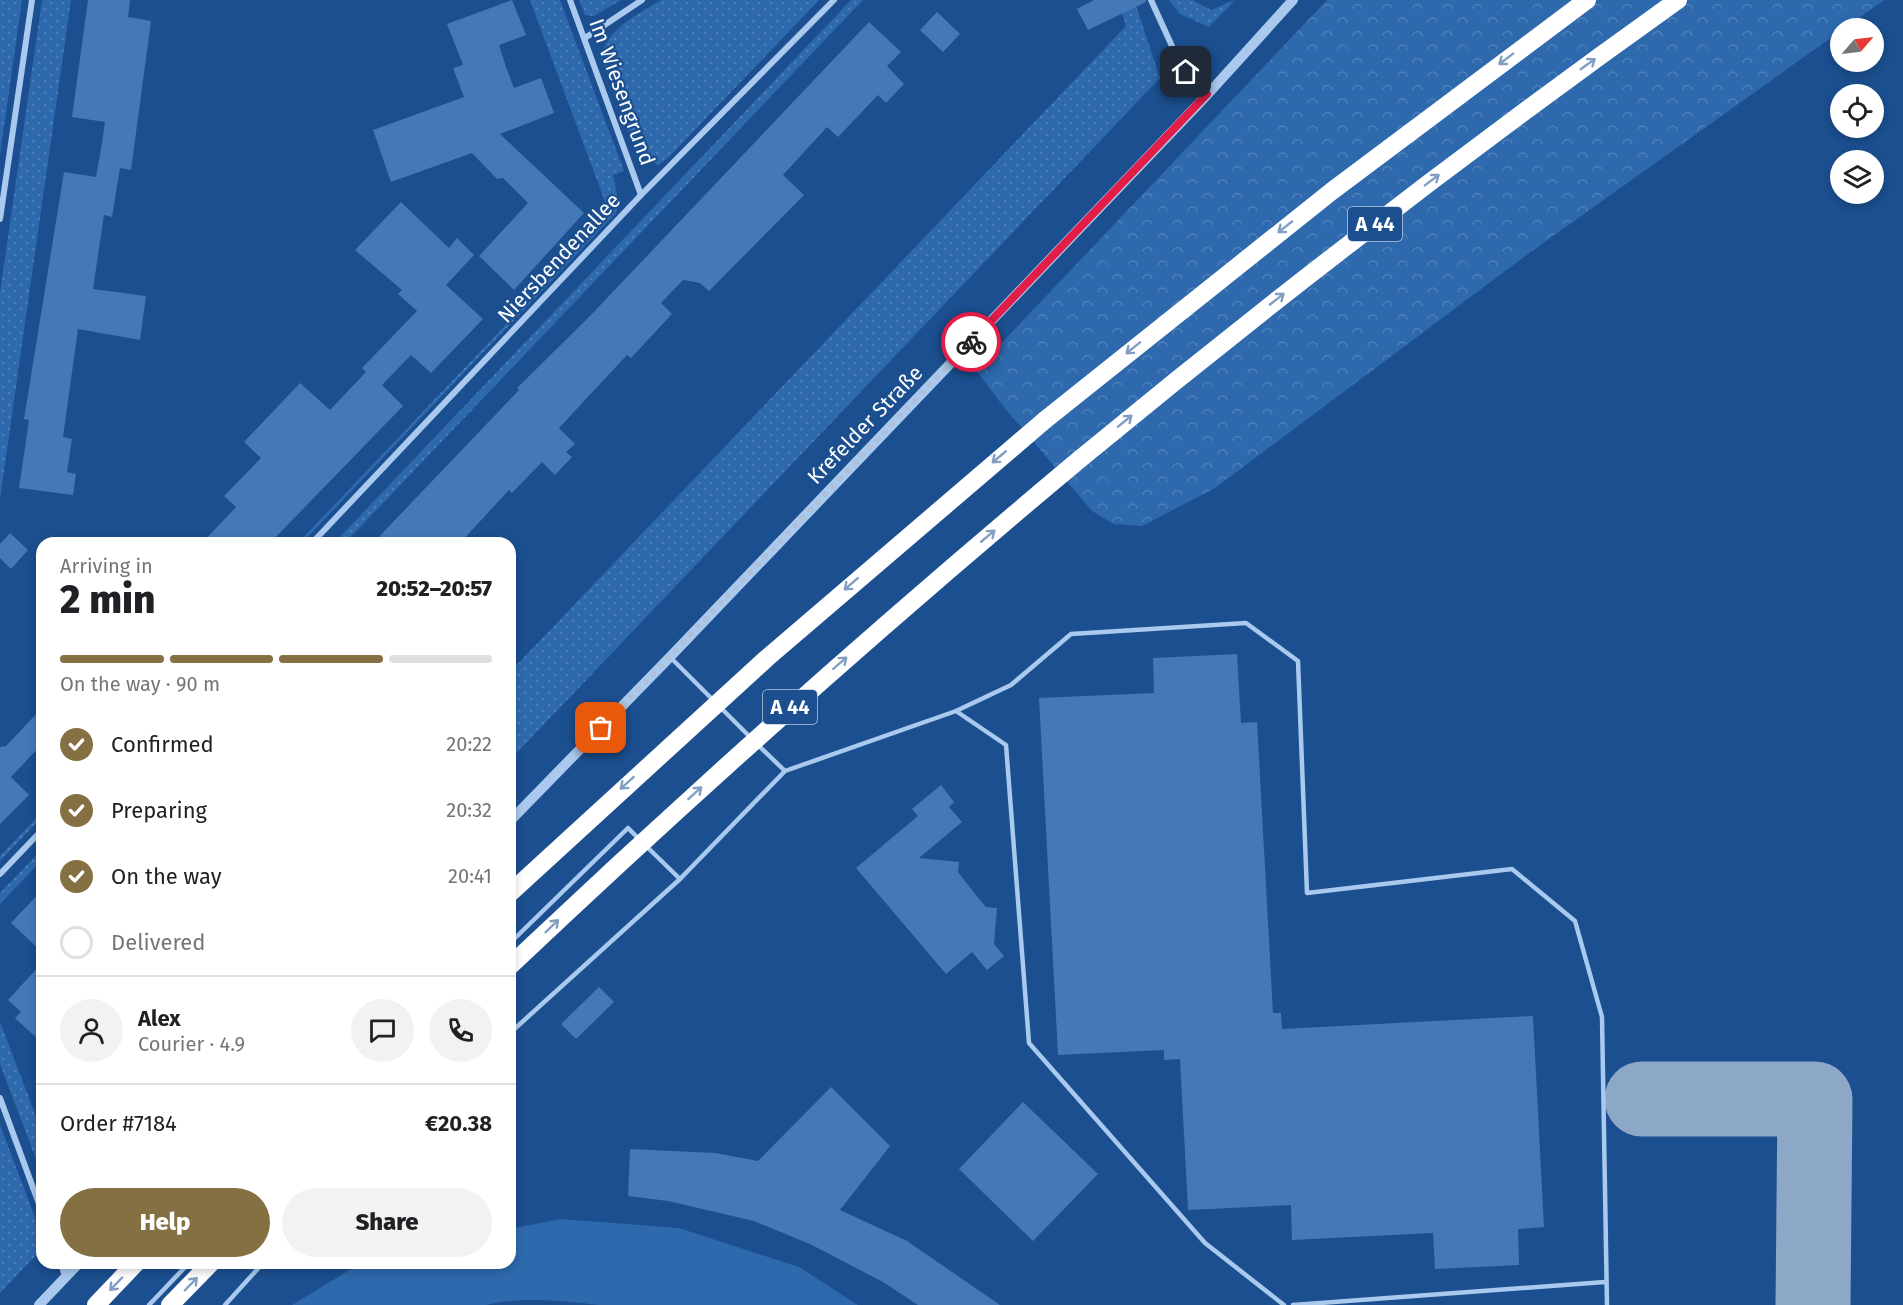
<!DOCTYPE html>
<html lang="en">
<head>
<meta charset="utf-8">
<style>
  :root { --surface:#fff; --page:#f2f2f2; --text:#202124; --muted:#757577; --line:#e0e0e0; --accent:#847042 }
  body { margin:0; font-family:"Fira Sans",sans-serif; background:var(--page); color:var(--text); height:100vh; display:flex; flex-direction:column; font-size:22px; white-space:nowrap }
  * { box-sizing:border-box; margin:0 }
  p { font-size:20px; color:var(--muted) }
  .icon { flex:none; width:33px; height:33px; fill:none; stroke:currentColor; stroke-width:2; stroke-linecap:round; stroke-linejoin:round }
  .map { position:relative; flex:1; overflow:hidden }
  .sheet { position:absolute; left:36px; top:537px; width:480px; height:732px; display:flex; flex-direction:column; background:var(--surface); border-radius:18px; box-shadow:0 3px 9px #0003 }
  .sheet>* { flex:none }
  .needle { width:39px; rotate:62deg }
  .buttons { position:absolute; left:1830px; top:18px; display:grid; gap:12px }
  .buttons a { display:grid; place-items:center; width:54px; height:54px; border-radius:50%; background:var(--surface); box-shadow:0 3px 9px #0003; font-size:30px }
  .pin { position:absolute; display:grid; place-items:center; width:51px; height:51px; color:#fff; margin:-26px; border-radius:12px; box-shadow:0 3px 9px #0006 }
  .courier { position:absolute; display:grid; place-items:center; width:60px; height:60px; margin:-30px; border:4px solid #e11d48; border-radius:50%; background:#fff; color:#222; box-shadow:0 2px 8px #0007 }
  .summary em { font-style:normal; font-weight:800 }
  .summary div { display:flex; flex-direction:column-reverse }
  .summary { display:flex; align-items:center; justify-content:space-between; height:102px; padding:0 24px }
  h1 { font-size:39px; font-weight:800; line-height:45px }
  .bar { display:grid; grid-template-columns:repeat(4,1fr); gap:9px 6px; align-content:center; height:72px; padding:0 24px }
  .bar i { height:8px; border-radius:4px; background:var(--line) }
  .bar .selected { background:var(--accent) }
  .bar p { grid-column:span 4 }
  .line { display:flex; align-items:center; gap:15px; padding:0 24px; border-top:2px solid var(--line) }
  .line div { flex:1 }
  .round { display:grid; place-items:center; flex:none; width:63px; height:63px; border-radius:32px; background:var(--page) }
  ol { padding:0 24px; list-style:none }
  li { display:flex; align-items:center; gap:18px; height:66px }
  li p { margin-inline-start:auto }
  li .icon { padding:6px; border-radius:50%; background:var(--accent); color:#fff; stroke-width:4 }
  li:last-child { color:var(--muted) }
  li i { width:33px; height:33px; border:3px solid var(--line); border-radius:50% }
  .cta { display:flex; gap:12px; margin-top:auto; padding:12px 24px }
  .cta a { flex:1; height:69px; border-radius:36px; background:var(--accent); color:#fff; font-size:24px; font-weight:800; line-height:69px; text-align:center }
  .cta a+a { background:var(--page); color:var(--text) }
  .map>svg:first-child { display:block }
  .grass { fill:url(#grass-dots) }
  .forest { fill:url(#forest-crowns) }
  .pitch { fill:#2e69ad }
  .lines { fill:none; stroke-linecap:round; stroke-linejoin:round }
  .taxiway { stroke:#8da7c7; stroke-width:75 }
  .building { fill:#4478b7 }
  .service { stroke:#a9c9ee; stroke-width:4.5 }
  .minor { stroke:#a9c9ee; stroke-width:6 }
  .tertiary { stroke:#a9c9ee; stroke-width:10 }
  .motorway { stroke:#fff; stroke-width:18 }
  .motorway-bridge { stroke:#fff; stroke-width:18 }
  .oneway { stroke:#829ec1 }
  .done { stroke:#afc1d8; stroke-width:6; stroke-dasharray:0 10.8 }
  .route { stroke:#e11d48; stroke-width:8 }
  .labels { text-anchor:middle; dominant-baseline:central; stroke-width:4.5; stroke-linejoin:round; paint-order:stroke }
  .shield { fill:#1b4f8f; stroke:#bbcadd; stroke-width:1.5 }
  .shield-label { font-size:20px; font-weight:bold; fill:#fff }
  .street-label { font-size:21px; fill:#fff; stroke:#1b4f8f }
</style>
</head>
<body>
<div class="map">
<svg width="1903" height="1305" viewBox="0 0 1903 1305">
  <defs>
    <pattern id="grass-dots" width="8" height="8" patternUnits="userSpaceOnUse" patternTransform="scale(1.5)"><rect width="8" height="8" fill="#2e69ad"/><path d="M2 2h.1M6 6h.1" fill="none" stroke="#4d80b9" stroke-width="1.8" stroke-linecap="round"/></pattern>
    <pattern id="forest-crowns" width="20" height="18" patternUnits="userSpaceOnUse" patternTransform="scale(1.5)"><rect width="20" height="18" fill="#2e69ad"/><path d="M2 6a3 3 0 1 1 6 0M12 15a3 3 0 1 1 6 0" fill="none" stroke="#4d80b9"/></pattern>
  </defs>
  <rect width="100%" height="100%" fill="#1b4f8f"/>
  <g class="grass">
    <path d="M0 0H22L0 155Z"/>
    <path d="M42 0H71L0 499V293Z"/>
    <path d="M530 0H560L624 171 613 175 619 206 615 214 302 543H298L610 215Z"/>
    <path d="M579 0H621L594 16 585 15Z"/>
    <path d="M661 0H819L670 156 658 165 636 150 601 58C607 28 636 16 661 0Z"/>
    <path d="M851 0H863L345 543H334Z"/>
    <path d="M1118 0H1134L1160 78 510 760V672L1126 26Z"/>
    <path d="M1169 0H1192L1211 10 1235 0 1209 27 1180 14Z"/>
    <path d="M42 812V817L0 861V856Z"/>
    <path d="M42 849V860L0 904V893Z"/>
    <path d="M0 1022 42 1132V1175L0 1064Z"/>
    <path d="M0 1125 42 1236V1249L0 1293Z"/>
  </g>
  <path class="forest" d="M1327 0H1884L1532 251 1215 488 1142 526 1114 524 1092 511 1003 406 976 370Z"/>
  <path class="pitch" d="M561 1219 679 1228 799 1267 858 1305H600C564 1301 521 1296 486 1305H292L361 1263H510V1229Z"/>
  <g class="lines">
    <path class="taxiway" d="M1642 1099H1815L1813 1305"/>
  </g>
  <g class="building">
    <path d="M88 0H130L128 17 151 21 131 170 120 168 112 217 104 215 93 289 146 296 140 340 78 329 63 437 72 439 67 472 76 474 73 495 19 488 29 420 24 419 64 172 96 177 102 143 105 122 72 117Z"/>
    <path d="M512 0 526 35 499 45 506 67 514 88 541 78 554 113 500 134 584 213 514 290 479 256 528 203 503 178 497 179 472 153 391 182 373 130 464 97 453 68 463 65 447 24Z"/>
    <path d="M1094 0H1146V2L1088 30 1077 9Z"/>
    <path d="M937 12 960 34 943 52 920 30Z"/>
    <path d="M869 22 901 52 887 66 904 84 886 103 878 95 838 137 827 127 783 175 804 195 709 291 700 283 683 280 661 303 672 314 631 358 627 355 559 428 575 444 566 452 572 457 555 475 542 462 512 493 509 490 460 543H373L519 390 517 388 590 316Z"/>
    <path d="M401 202 449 248 457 238 474 255 446 285 483 319 431 373 411 355 382 385 403 406 270 543H202L236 507 224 496 261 458 244 442 300 383 330 410 366 372 362 368 417 311 398 294 402 290 355 250Z"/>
    <path d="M10 533 28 550 11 569 0 558V544Z"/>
    <path d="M1237 654 1241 723 1257 722 1273 1013H1281L1282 1029 1533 1016 1544 1227 1518 1229 1519 1265 1435 1269 1433 1233 1292 1240 1291 1205 1188 1210 1180 1059 1164 1060V1050L1058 1055 1039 698 1154 693 1153 658Z"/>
    <path d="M42 708V744L11 777 29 795 0 824V747L6 746Z"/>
    <path d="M941 785 954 802 949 807 962 822 919 858 959 862 958 872 979 899 986 907 997 908 994 944 1004 956 987 970 972 952 946 974 856 868 918 816 912 809Z"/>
    <path d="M42 890V952L11 923Z"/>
    <path d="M42 963V1043L15 1018 21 1012 8 1000Z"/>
    <path d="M599 987 614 1002 576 1039 561 1024Z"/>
    <path d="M831 1087 890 1146 840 1210 907 1241 1000 1305H918L883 1282 812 1245 754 1221 668 1201 628 1196 630 1149 715 1153 758 1161Z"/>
    <path d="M1023 1102 1098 1174 1033 1241 959 1169Z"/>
  </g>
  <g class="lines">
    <g class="service">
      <path d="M670 657 713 700"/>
      <path d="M719 706 751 738"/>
      <path d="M956 711 1006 745 1029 1043 1205 1243 1284 1305"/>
      <path d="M757 744 785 771 956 711 1011 685 1071 634 1246 623 1298 661 1307 893 1512 869 1575 921 1602 1017 1607 1305"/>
      <path d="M645 845 680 879"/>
      <path d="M510 943 628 828 639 839"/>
      <path d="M510 1033 680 879 785 771"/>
      <path d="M149 1305 189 1263"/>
      <path d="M225 1305 263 1263"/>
      <path d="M1293 1305 1605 1282"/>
    </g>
    <g class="minor">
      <path d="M570 0 641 195"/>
      <path d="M1151 0 1177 57 1207 95"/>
      <path d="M585 38 642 0"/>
      <path d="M0 219 32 0"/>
      <path d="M312 543 641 195 834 0"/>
      <path d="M0 874 42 830"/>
      <path d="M0 1098 42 1212"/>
      <path d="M61 1263 65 1277"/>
    </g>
    <g class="tertiary">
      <path d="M510 821 670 657 1207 95 1293 0"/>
      <path d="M39 1305 79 1263"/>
    </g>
    <g class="motorway">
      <path d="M1045 420 1332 191 1587 0"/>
      <path d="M1080 459C1274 299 1473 146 1678 0"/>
      <path d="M96 1305 136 1263"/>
      <path d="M170 1305 211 1263"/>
    </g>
    <g class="motorway-bridge">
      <path d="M510 893 767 658 1045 420"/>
      <path d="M510 966C695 791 885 622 1080 459"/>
    </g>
  </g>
  <defs><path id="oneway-shaft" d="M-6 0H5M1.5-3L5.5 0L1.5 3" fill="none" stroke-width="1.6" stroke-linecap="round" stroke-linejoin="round" transform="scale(1.5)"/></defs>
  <g class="oneway">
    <use href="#oneway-shaft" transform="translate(1506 59) rotate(143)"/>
    <use href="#oneway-shaft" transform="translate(1588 64) rotate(-36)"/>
    <use href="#oneway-shaft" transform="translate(1432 180) rotate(-37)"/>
    <use href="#oneway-shaft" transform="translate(1285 227) rotate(142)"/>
    <use href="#oneway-shaft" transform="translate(1277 299) rotate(-38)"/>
    <use href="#oneway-shaft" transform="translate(1133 348) rotate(141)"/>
    <use href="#oneway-shaft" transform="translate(1125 421) rotate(-39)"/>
    <use href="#oneway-shaft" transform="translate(999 457) rotate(140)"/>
    <use href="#oneway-shaft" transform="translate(988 536) rotate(-40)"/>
    <use href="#oneway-shaft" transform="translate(851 584) rotate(139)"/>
    <use href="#oneway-shaft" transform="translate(840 663) rotate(-41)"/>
    <use href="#oneway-shaft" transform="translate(627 783) rotate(138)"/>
    <use href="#oneway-shaft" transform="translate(695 793) rotate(-42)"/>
    <use href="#oneway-shaft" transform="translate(552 926) rotate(-44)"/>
    <use href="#oneway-shaft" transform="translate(116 1284) rotate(134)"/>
    <use href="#oneway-shaft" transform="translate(191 1284) rotate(-46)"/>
  </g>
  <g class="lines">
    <path class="done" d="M601 728 971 342"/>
    <path class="route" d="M971 342 1207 94 1186 72"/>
  </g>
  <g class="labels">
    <g class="shield">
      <rect x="1348" y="207" width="54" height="34" rx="4.5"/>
      <rect x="763" y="690" width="54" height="34" rx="4.5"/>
    </g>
    <g class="shield-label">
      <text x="1375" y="224">A 44</text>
      <text x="790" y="707">A 44</text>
    </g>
    <g class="street-label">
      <text transform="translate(622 92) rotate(70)">Im Wiesengrund</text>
      <text transform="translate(559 258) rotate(-47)">Niersbendenallee</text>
      <text transform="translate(865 425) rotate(-46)">Krefelder Straße</text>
    </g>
  </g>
</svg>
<div class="buttons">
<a><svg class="needle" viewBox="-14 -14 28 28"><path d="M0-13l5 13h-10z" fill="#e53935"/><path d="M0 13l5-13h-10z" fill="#757577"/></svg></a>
<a><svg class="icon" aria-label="locate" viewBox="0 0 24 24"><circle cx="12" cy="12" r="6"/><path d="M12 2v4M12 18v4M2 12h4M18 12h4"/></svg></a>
<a><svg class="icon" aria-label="layers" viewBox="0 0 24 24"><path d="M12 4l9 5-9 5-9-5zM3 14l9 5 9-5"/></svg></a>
</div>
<div class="pin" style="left:601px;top:728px;background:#ea580c"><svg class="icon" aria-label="bag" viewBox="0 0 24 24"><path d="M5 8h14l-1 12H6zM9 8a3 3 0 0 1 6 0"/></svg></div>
<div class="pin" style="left:1186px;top:72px;background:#1f2937"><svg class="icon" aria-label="home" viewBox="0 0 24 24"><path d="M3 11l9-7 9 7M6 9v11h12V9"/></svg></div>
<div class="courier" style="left:971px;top:342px"><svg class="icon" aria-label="bike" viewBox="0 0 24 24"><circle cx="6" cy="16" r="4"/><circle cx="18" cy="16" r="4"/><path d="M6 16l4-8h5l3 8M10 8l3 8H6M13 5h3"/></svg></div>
<section class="sheet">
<div class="summary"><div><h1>2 min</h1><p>Arriving in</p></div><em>20:52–20:57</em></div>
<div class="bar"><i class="selected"></i><i class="selected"></i><i class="selected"></i><i></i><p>On the way · 90 m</p></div>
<ol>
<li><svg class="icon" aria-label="check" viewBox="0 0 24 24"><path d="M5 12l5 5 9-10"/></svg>Confirmed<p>20:22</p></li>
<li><svg class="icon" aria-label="check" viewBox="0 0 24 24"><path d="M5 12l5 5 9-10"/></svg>Preparing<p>20:32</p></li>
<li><svg class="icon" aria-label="check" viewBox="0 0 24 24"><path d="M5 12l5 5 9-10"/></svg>On the way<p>20:41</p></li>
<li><i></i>Delivered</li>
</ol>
<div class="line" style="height:108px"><a class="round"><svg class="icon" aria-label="person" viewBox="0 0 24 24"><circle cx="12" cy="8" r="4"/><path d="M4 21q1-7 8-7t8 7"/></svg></a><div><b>Alex</b><p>Courier · 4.9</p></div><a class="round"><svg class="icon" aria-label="chat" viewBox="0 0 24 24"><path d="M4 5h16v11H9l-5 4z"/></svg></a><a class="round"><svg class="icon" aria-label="phone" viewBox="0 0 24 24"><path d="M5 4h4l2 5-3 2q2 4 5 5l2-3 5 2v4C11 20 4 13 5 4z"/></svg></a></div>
<div class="line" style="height:78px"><div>Order #7184</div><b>€20.38</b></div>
<div class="cta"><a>Help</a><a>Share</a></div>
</section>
</div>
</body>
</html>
